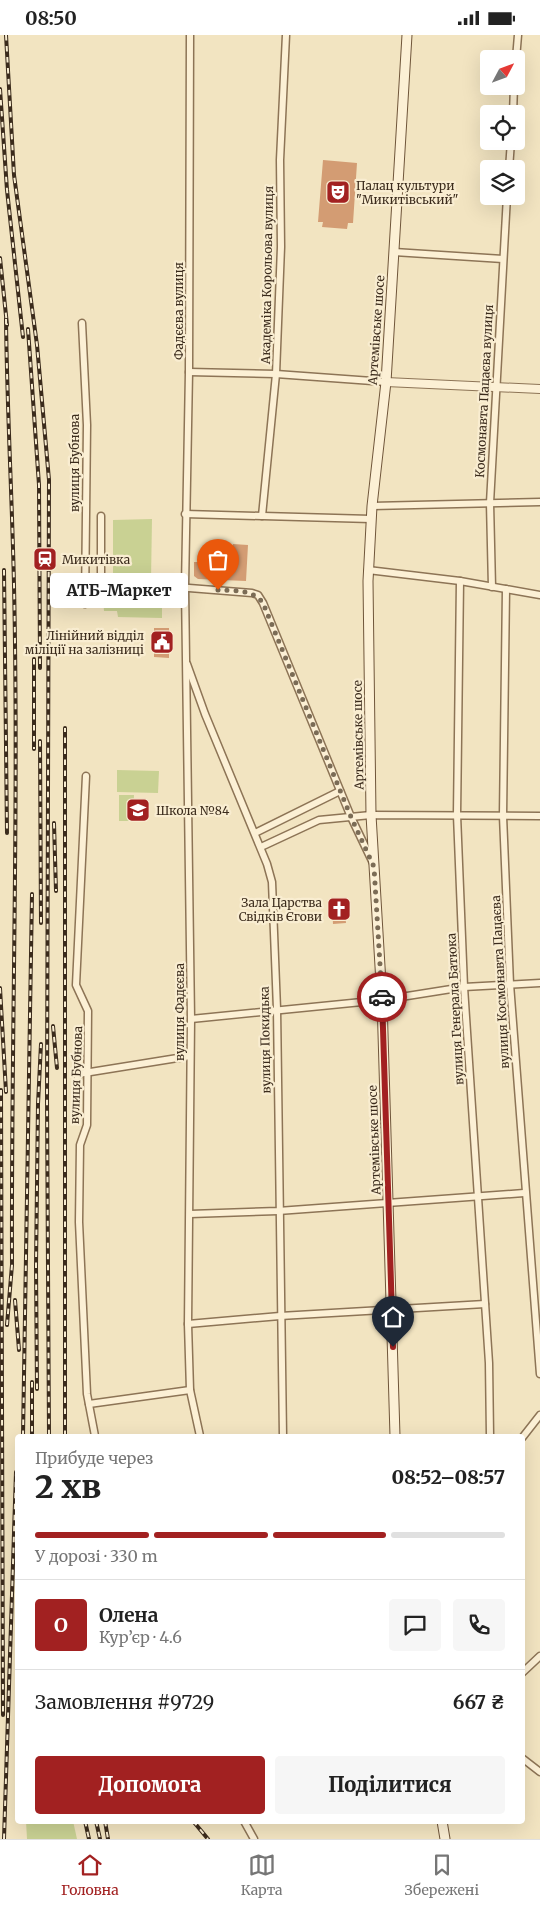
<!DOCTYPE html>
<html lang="uk">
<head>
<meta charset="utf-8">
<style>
  :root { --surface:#fff; --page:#f6f6f6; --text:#222; --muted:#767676; --line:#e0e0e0; --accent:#a22121 }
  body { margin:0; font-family:Merriweather,serif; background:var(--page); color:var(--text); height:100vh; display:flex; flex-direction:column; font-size:19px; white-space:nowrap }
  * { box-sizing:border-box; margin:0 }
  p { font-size:16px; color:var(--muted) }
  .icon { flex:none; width:28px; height:28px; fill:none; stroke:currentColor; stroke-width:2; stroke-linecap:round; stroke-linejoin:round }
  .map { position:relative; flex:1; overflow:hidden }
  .drawer { position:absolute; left:15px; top:1399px; width:510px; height:390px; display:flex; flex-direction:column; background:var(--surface); border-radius:5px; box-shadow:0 5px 20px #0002 }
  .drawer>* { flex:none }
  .needle { width:32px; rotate:49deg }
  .tools { position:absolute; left:480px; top:15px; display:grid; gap:10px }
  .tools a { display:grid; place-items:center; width:45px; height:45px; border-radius:5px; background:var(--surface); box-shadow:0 5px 20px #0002; font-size:25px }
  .pin { position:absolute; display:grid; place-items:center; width:42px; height:42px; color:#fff; margin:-51px -21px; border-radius:50% 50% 50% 0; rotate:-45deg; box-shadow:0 0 5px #0007 }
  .pin .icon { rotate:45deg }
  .courier { position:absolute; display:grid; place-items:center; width:50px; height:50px; margin:-25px; border:4px solid #a22121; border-radius:50%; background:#fff; color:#222; box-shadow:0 1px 6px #0007 }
  .bubble { position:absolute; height:35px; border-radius:5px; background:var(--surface); box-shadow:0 5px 20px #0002; font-size:16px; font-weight:800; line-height:35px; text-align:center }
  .head em { font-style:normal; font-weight:800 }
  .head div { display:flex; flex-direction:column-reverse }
  .head { display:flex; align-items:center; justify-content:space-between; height:85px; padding:0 20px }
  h1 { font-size:32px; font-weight:800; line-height:38px }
  .bar { display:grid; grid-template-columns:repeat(4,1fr); gap:8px 5px; align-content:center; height:60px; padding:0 20px }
  .bar i { height:6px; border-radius:4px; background:var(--line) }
  .bar .current { background:var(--accent) }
  .bar p { grid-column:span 4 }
  .line { display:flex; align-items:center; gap:12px; padding:0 20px; border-top:1px solid var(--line) }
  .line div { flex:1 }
  .round { display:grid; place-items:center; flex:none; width:52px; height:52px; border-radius:5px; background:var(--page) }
  .cta { display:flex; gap:10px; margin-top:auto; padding:10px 20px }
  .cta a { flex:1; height:58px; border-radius:5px; background:var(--accent); color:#fff; font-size:20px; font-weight:800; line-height:58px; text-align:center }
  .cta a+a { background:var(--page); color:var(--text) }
  .status { display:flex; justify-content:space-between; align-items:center; height:35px; padding:0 25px; background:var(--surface); direction:ltr }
  .status svg { height:14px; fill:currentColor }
  .menu { display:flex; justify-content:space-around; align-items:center; height:70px; border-top:1px solid var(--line); background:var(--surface); font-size:14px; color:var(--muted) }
  .menu a { display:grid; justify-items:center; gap:2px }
  .menu .current { color:var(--accent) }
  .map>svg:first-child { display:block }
  .green { fill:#c9d193 }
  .building { fill:#d39c73 }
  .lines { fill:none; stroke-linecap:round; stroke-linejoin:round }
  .minor-casing { stroke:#8d7456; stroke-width:9 }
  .tertiary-casing { stroke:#8d7456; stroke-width:10 }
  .secondary-casing { stroke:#6f553a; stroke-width:11 }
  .minor { stroke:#fcf0d5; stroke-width:6 }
  .tertiary { stroke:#fcf0d5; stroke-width:8 }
  .secondary { stroke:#fcf0d5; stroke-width:9 }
  .rail-casing { stroke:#3b2b1c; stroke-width:4 }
  .rail { stroke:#f9edd1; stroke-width:2; stroke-dasharray:5.5; stroke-linecap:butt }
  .done { stroke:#7b6c56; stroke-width:5; stroke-dasharray:0 9 }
  .route { stroke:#a22121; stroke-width:6 }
  .labels { text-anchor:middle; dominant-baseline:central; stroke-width:4.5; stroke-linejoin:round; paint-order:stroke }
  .poi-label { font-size:12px; fill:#3b2b1c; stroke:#f9edd1; text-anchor:start }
  .street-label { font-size:12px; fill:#3b2b1c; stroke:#f9edd1 }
</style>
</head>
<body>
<div class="status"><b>08:50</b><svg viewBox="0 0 49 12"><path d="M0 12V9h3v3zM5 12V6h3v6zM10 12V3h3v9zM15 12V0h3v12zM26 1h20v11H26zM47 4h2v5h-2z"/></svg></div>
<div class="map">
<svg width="540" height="1804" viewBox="0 0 540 1804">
  <rect width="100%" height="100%" fill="#f2e4c1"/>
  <g class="green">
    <path d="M152 484 151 545 113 543V485Z"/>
    <path d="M113 547 185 552 184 571H162V583L118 582 117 576H104L103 562Z"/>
    <path d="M117 735 159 736 158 758 117 757Z"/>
    <path d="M119 760H134L133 786H119Z"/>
    <path d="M26 1786H73L77 1804H27Z"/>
  </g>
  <g class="building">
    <path d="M323 125 357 128 353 188H348L347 194 322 192 323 187H318Z"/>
    <path d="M233 509 248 510 246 546 198 544 194 541V527H232Z"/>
    <path d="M154 593H169V623L154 622Z"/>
    <path d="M344 868 346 888 333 889 332 869Z"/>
  </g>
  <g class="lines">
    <g class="minor-casing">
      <g id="minor">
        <path d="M190 0 189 337 185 552 191 984 188 1289 190 1355 200 1401"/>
        <path d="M516 24 518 0"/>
        <path d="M513 79 514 51"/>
        <path d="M509 134 511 106"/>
        <path d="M394 217 503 224"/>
        <path d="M82 288 87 390 85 569 92 567 101 546 252 558 258 560 263 568 351 782 373 828"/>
        <path d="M189 337 276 339 386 347"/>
        <path d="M372 471 540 467"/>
        <path d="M185 479 371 484"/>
        <path d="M101 481V546"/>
        <path d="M262 481 276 339 281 212 280 125 286 0"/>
        <path d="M368 535 460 546 540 560"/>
        <path d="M460 546 457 780 464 952 489 1328 490 1401"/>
        <path d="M492 552 490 468 507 161"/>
        <path d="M506 554 503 781 510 949 540 1339"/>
        <path d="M187 629 205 679 267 829 272 847 277 974 283 1401"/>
        <path d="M86 741 76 950 88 976 87 1090 80 1110 79 1187 87 1359 95 1401"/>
        <path d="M255 798 340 756"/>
        <path d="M261 812 319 785 371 780 540 781"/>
        <path d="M191 984 382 965 464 952 540 948"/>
        <path d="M77 1057 78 1039 190 1021"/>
        <path d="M190 1179 278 1176 524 1158"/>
        <path d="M188 1289 280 1281 485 1269"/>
        <path d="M89 1369 190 1355"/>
        <path d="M522 1403 540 1380"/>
        <path d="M522 1638 540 1621"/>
        <path d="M522 1723 540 1737"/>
        <path d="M244 1786 254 1804"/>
      </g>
    </g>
    <g class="tertiary-casing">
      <path id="tertiary" d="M386 347 540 354"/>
    </g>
    <g class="secondary-casing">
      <g id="secondary">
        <path d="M395 1401 382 965 371 780 368 546 372 471 386 347 407 0"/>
        <path d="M442 1786 445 1804"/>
      </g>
    </g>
    <use href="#minor" class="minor"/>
    <use href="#tertiary" class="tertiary"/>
    <use href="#secondary" class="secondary"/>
    <g class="rail-casing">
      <g id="rail">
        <path d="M6 0 14 140 37 310 49 445 47 1063 49 1401"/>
        <path d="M0 54 7 155 23 302"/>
        <path d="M0 223 7 290"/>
        <path d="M6 284C7 373 12 461 14 550 19 777 11 1004 12 1230L7 1290"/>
        <path d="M28 294 39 450 40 633"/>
        <path d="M4 535 7 798"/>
        <path d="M34 624V714"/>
        <path d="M40 706 41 888"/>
        <path d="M54 788 56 856"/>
        <path d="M0 953 6 1057"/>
        <path d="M53 991 57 1033"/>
        <path d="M1 1055 3 1680"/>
        <path d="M15 1265 19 1315"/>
        <path d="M32 1347V1401"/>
        <path d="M37 1354 36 1231 38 1069 41 1009"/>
        <path d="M23 1401 32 859"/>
        <path d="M65 1401V693"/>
        <path d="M85 1786 89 1804"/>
        <path d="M96 1786 100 1804"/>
        <path d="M105 1786 108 1804"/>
        <path d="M193 1786 208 1804"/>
        <path d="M4 1804 16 1437"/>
      </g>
    </g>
    <use href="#rail" class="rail"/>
  </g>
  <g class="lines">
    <path class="done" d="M218 555C234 556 253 554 263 568L351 782 374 832 382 962"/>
    <path class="route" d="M382 962 393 1312"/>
  </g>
  <defs>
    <g id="theatre-square" transform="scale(1.25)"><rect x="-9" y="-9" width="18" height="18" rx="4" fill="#a22121" stroke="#f9edd1"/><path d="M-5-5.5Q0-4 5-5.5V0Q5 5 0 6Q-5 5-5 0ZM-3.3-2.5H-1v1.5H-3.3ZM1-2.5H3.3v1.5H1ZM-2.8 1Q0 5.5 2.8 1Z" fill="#fff"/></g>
    <g id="station-square" transform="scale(1.25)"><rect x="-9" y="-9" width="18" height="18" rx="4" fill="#a22121" stroke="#f9edd1"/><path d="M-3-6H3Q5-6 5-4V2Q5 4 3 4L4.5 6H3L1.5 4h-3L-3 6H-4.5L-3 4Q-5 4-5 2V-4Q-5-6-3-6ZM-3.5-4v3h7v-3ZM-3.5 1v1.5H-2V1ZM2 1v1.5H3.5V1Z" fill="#fff"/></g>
    <g id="civic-square" transform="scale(1.25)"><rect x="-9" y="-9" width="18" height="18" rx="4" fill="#a22121" stroke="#f9edd1"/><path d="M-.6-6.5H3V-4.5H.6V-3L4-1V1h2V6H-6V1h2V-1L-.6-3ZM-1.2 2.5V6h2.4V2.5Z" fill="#fff"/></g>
    <g id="school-square" transform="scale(1.25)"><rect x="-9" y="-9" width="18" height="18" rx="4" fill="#a22121" stroke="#f9edd1"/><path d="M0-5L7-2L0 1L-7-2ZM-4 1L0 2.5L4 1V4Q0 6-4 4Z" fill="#fff"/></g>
    <g id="church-square" transform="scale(1.25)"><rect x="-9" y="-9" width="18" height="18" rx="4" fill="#a22121" stroke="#f9edd1"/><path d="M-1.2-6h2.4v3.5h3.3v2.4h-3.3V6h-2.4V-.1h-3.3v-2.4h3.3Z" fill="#fff"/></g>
  </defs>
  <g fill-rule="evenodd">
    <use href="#theatre-square" x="338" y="157"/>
    <use href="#station-square" x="45" y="524"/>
    <use href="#civic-square" x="162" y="607"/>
    <use href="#school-square" x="138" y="775"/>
    <use href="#church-square" x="339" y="874"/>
  </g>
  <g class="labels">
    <g class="poi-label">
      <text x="356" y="150">Палац культури<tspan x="356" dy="14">"Микитівський"</tspan></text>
      <text x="62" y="524">Микитівка</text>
      <text x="144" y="600" text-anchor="end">Лінійний відділ<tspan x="144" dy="14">міліції на залізниці</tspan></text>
      <text x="156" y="775">Школа №84</text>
      <text x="322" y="867" text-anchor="end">Зала Царства<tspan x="322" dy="14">Свідків Єгови</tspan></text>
    </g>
    <g class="street-label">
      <text transform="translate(267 240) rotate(-89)">Академіка Корольова вулиця</text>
      <text transform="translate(178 276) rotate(-90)">Фадєєва вулиця</text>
      <text transform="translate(376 295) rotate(-86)">Артемівське шосе</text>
      <text transform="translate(484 356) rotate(-87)">Космонавта Пацаєва вулиця</text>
      <text transform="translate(74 428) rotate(-90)">вулиця Бубнова</text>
      <text transform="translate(358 700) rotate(-91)">Артемівське шосе</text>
      <text transform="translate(500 947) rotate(-93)">вулиця Космонавта Пацаєва</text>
      <text transform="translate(455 974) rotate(-93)">вулиця Генерала Батюка</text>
      <text transform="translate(179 977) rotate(-90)">вулиця Фадєєва</text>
      <text transform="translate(265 1005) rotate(-91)">вулиця Покидька</text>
      <text transform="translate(76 1040) rotate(-88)">вулиця Бубнова</text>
      <text transform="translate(374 1105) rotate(-92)">Артемівське шосе</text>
    </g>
  </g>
</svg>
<div class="tools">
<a><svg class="needle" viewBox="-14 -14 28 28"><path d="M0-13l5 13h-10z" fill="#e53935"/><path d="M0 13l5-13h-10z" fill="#767676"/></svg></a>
<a><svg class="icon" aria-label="locate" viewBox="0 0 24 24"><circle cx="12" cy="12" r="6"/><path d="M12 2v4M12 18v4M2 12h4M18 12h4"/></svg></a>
<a><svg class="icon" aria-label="layers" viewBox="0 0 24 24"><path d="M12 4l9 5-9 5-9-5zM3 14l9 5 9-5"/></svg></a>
</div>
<div class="pin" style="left:218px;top:555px;background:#ea580c"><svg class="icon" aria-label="bag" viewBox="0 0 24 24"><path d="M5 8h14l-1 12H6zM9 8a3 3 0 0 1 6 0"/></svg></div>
<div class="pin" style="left:393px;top:1312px;background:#1f2937"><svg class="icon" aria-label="home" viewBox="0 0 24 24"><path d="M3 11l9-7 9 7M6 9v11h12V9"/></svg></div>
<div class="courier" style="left:382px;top:962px"><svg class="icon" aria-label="car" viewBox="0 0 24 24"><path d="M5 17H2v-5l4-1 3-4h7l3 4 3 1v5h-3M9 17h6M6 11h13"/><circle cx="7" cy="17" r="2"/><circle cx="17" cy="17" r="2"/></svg></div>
<div class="bubble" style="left:50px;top:538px;width:138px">АТБ-Маркет</div>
<section class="drawer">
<div class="head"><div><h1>2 хв</h1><p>Прибуде через</p></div><em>08:52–08:57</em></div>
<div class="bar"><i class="current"></i><i class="current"></i><i class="current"></i><i></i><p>У дорозі · 330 m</p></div>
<div class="line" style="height:90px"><b class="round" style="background:var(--accent);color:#fff">О</b><div><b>Олена</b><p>Кур’єр · 4.6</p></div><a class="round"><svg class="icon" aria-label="chat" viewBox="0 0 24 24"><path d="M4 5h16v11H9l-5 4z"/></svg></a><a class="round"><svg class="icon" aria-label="phone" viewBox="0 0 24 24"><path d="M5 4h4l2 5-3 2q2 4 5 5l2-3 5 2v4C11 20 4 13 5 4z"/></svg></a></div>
<div class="line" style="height:65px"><div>Замовлення #9729</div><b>667 ₴</b></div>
<div class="cta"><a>Допомога</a><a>Поділитися</a></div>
</section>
</div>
<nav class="menu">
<a class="current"><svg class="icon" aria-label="home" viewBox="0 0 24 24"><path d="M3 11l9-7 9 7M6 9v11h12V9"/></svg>Головна</a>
<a><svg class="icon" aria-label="map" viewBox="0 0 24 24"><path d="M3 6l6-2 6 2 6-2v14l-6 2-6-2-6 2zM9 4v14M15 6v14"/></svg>Карта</a>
<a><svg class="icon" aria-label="saved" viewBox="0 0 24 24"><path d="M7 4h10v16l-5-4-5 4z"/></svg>Збережені</a>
</nav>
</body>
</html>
